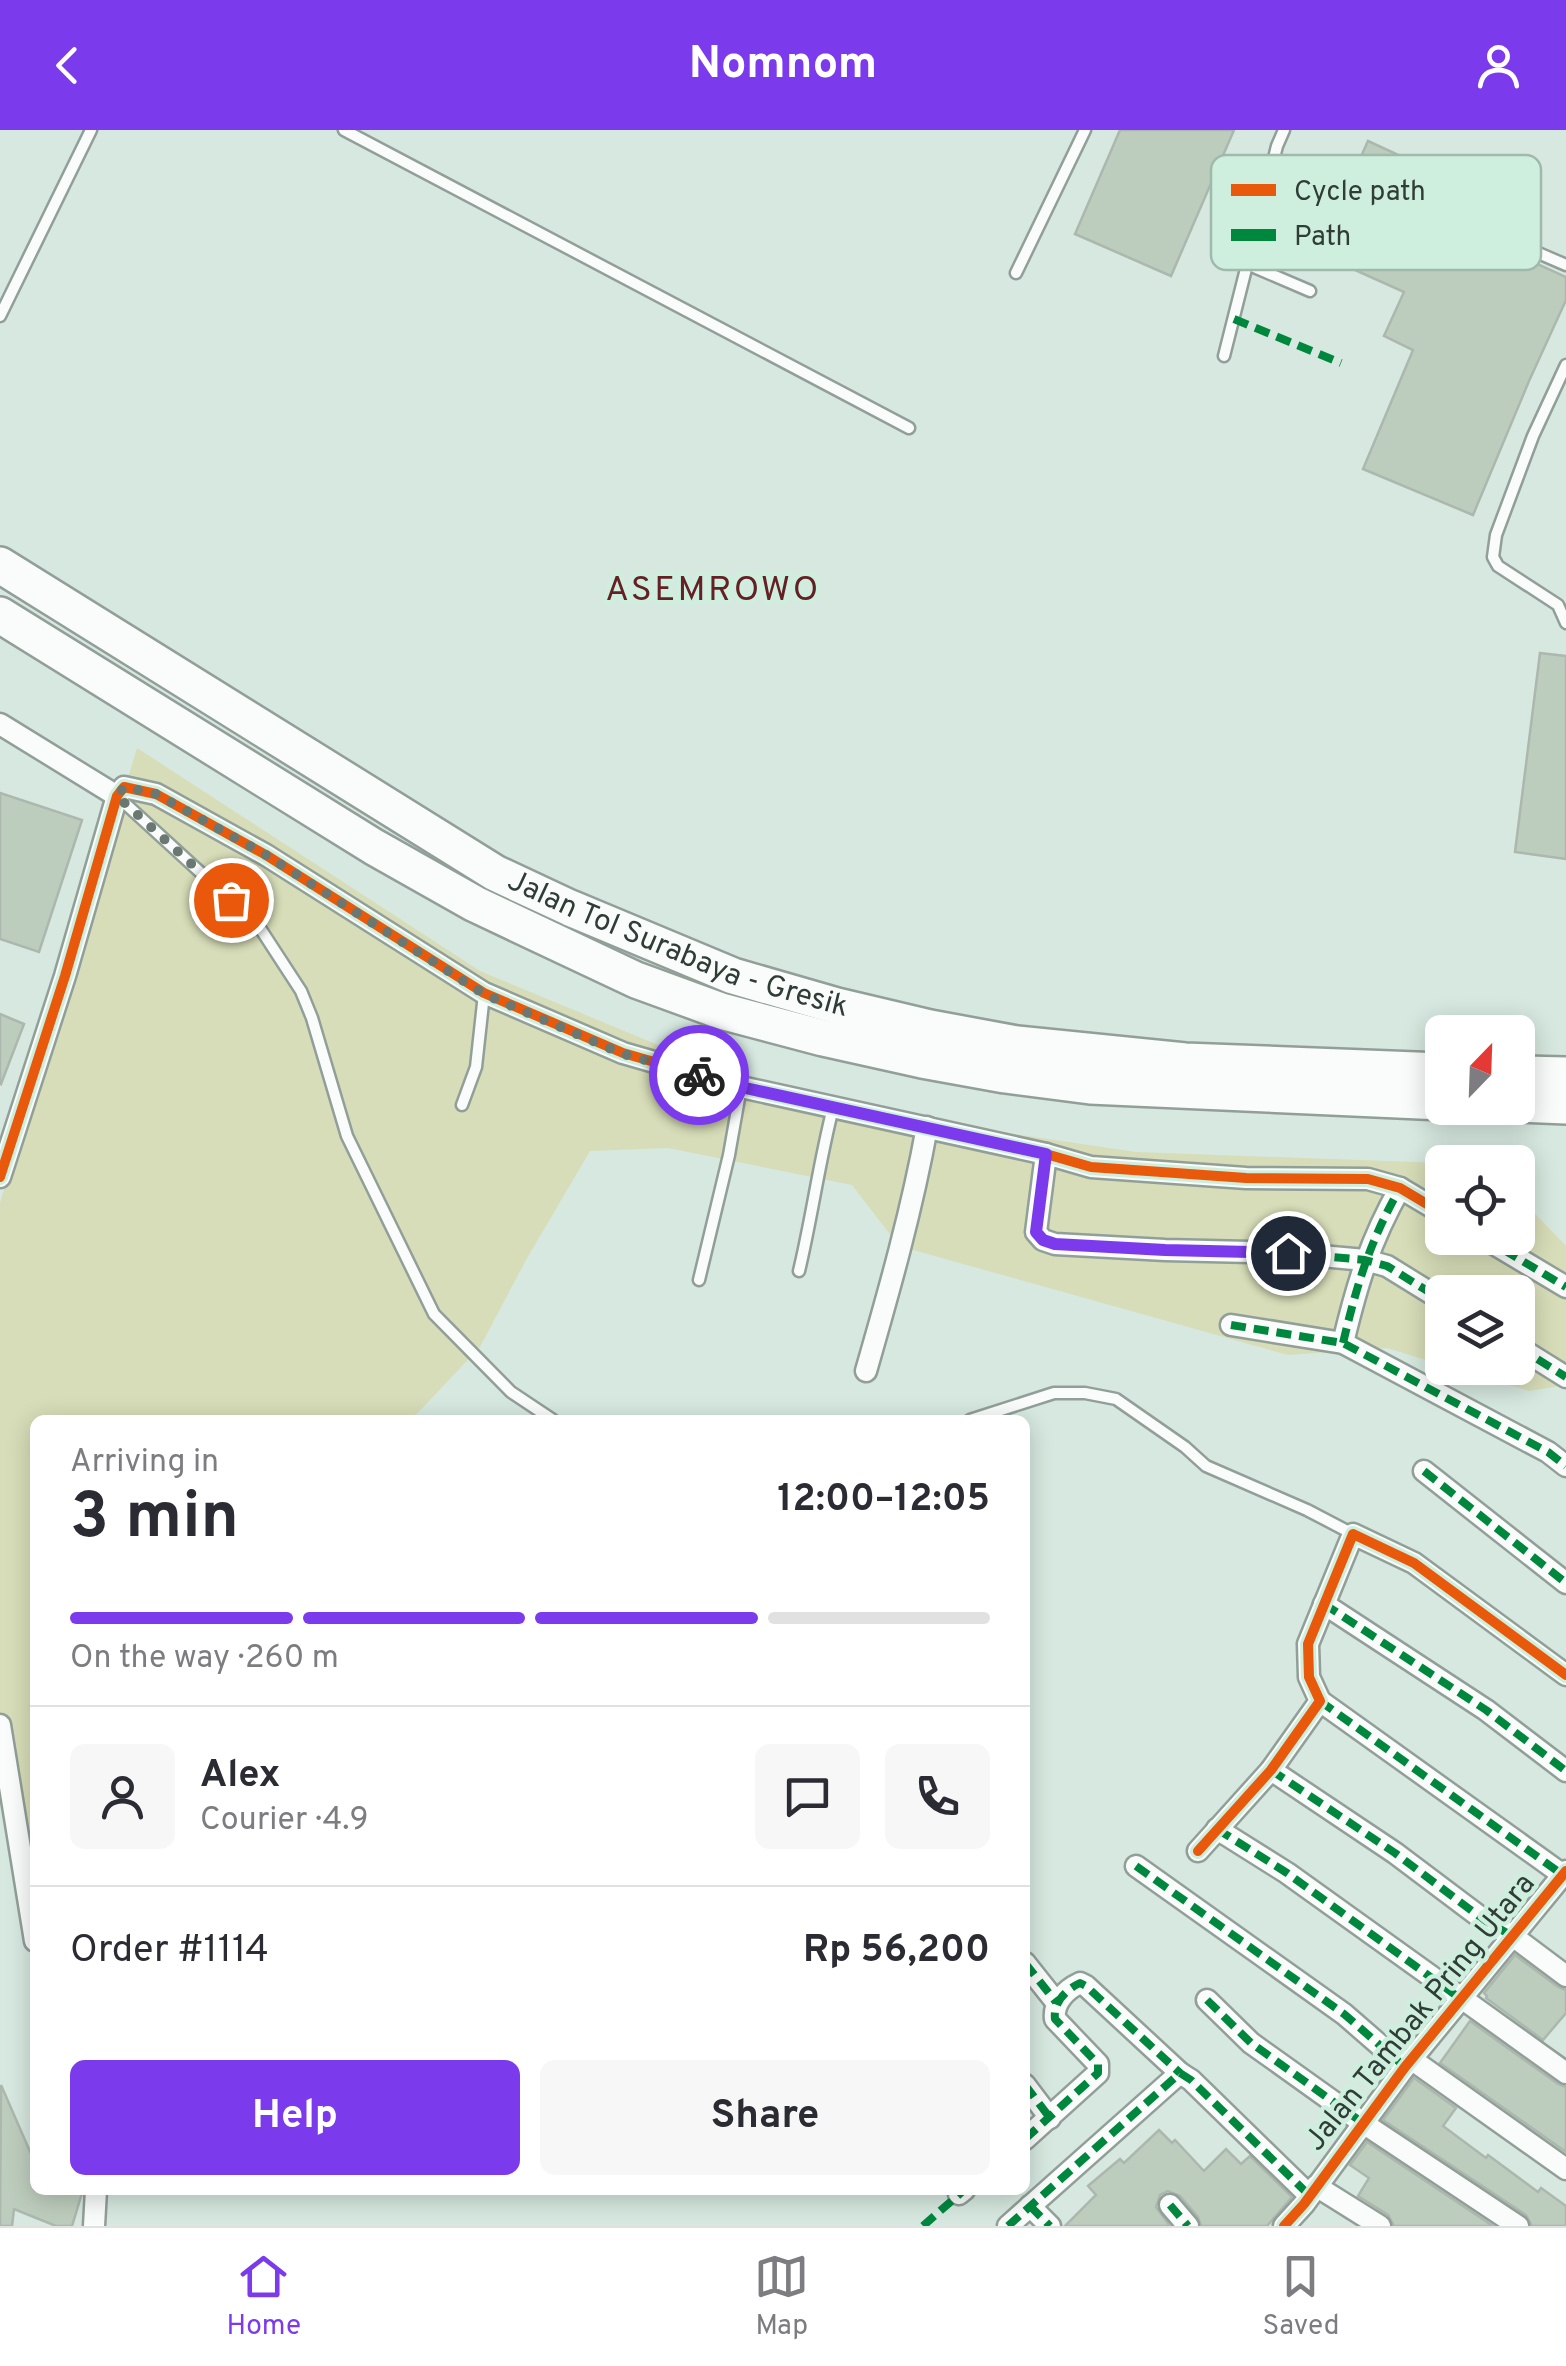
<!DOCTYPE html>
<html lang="en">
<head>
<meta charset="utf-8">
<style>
  :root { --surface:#fff; --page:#f7f7f7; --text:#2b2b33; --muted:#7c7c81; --line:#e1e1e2; --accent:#7c3aed }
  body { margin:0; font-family:Overpass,sans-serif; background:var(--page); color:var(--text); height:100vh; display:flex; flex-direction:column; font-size:38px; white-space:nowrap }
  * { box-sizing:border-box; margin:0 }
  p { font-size:32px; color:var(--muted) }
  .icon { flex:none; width:55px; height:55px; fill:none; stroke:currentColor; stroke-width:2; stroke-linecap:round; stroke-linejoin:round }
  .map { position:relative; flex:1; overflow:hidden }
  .side { position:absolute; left:30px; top:1285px; width:1000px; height:780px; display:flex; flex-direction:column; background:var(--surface); border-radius:15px; box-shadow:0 5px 25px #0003 }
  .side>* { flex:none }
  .needle { width:65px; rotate:23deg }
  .tools { position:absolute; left:1425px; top:885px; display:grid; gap:20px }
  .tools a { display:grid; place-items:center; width:110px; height:110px; border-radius:15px; background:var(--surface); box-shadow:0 5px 25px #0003; font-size:50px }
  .pin { position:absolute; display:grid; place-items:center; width:85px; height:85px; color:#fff; margin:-42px; border:5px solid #fff; border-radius:50%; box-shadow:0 2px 10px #0007 }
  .courier { position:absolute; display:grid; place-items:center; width:100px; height:100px; margin:-50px; border:8px solid #7c3aed; border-radius:50%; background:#fff; color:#222; box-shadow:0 2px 12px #0007 }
  .headline em { font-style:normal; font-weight:700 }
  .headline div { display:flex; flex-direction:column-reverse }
  .headline { display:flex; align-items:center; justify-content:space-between; height:170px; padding:0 40px }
  h1 { font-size:65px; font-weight:700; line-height:75px }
  .bar { display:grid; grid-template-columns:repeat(4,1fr); gap:15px 10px; align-content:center; height:120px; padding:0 40px }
  .bar i { height:12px; border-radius:8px; background:var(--line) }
  .bar .selected { background:var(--accent) }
  .bar p { grid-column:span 4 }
  .line { display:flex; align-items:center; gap:25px; padding:0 40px; border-top:2px solid var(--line) }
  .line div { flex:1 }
  .round { display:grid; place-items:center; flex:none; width:105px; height:105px; border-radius:15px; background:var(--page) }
  .action { display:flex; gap:20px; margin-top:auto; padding:20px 40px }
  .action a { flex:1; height:115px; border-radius:15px; background:var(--accent); color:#fff; font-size:40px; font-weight:700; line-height:115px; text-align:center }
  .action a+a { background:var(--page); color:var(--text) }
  header { display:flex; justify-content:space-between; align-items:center; height:130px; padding:0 40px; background:var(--accent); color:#fff; font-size:45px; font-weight:700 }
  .dock { display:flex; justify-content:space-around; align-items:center; height:140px; border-top:2px solid var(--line); background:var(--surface); font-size:28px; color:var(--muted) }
  .dock a { display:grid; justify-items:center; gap:5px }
  .dock .selected { color:var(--accent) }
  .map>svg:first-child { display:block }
  .green { fill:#d7ddb8 }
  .building { fill:#bdcdbd; stroke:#acb7ae; stroke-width:2.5 }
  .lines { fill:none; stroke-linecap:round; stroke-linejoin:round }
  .service-casing { stroke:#919f98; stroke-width:15 }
  .minor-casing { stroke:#919f98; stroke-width:25 }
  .motorway-casing { stroke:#919f98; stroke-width:40 }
  .service { stroke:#f9fcfa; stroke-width:10 }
  .minor { stroke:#f9fcfa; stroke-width:20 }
  .motorway { stroke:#f9fcfa; stroke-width:35 }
  .quiet { stroke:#00873e; stroke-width:8; stroke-dasharray:15 8; stroke-linecap:butt }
  .cycleway-casing { stroke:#cfefde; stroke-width:16 }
  .cycleway { stroke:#e8590c; stroke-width:10 }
  .done { stroke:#6a7871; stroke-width:10; stroke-dasharray:0 18 }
  .route { stroke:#7c3aed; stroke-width:12 }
  .labels { text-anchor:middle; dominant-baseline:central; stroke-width:9; stroke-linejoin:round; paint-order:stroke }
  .street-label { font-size:30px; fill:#303c36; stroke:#cfefde }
  .quarter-label { font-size:35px; letter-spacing:2.5px; fill:#652025; stroke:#cfefde }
  .key { fill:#cfefde; stroke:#9fb9ac; stroke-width:2.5 }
  .key-label { font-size:28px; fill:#303c36 }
</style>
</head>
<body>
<header><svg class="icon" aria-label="back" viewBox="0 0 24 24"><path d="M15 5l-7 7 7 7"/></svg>Nomnom<svg class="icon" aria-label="person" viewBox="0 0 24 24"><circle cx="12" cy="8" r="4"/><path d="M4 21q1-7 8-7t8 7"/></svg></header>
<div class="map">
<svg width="1566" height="2096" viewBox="0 0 1566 2096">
  <rect width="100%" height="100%" fill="#d6e8df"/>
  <path class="green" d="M137 618 480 841 718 940 913 989 1136 1022 1442 1033V1108H1518V1066L1566 1116V1255L1529 1261 1452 1238H1518V1162H1442V1235L1387 1218 1288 1225 899 1116 852 1055 668 1018 590 1021 526 1130 480 1217 411 1290H35V1831L0 1587V1073Z"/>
  <g class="building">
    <path d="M1120 0H1234L1171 146 1075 104Z"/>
    <path d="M1368 11 1416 33 1393 82 1433 100 1438 89 1566 147V170L1529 251 1473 385 1363 339 1413 220 1384 206 1404 162 1275 104 1304 41 1346 60Z"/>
    <path d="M1540 523 1566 526V729L1515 722Z"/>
    <path d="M0 663 82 690 39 822 0 809Z"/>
    <path d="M0 884 24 894 1 954 0 953Z"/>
    <path d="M1515 1825 1558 1857 1566 1860V1883L1543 1910 1486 1868 1487 1866 1484 1863Z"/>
    <path d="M1470 1891 1558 1954 1566 1957V2022L1440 1933Z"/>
    <path d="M1414 1948 1456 1978 1443 1996 1486 2028 1488 2025 1538 2062 1541 2058 1566 2076V2096H1532L1526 2085 1383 1990Z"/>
    <path d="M1 1955 35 2033V2060H74L82 2063 72 2096H56L14 2079 12 2096H0Z"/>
    <path d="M1159 2000 1172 2013 1175 2010 1204 2041 1226 2019 1241 2034 1250 2026 1292 2067 1267 2096H1201L1198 2087 1180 2066 1168 2061 1160 2065 1156 2077 1170 2096H1065L1096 2065 1088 2056 1120 2029 1124 2033Z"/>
    <path d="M1367 2012 1493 2096H1394L1388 2085 1358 2066 1369 2048 1350 2035Z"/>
  </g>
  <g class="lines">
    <g class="service-casing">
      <g id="service">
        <path d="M344 0 909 298"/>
        <path d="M1439 80 1566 135"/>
        <path d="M1247 134 1310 161"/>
        <path d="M1016 143 1085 0"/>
        <path d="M0 186 91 0"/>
        <path d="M1224 226 1277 16 1284 0"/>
        <path d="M1566 235 1533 306 1496 405 1493 427 1498 436 1558 475 1566 493"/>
        <path d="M118 667 258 795 301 861 312 888 347 1006 434 1184 511 1262 553 1290"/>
        <path d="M462 975 476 937 484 864"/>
        <path d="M799 1141C812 1087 819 1032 833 978"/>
        <path d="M699 1150 729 1025 741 957"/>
        <path d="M970 1290 1054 1263H1085L1116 1269 1185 1317 1206 1336 1307 1380 1353 1404"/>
      </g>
    </g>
    <g class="minor-casing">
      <g id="minor">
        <path d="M0 594 117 666"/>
        <path d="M1046 1024 1036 1102 1043 1110 1055 1114 1165 1120 1288 1123 1365 1130 1387 1136 1442 1170"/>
        <path d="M0 1047 65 846 117 666 124 657 156 664 266 725 484 863 623 923 741 957 1046 1024 1091 1037 1246 1048 1368 1049 1400 1058 1442 1083"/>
        <path d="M1484 1108 1566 1157"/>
        <path d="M1231 1195 1343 1213 1548 1322 1566 1336"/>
        <path d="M1343 1213C1357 1154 1370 1111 1400 1058"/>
        <path d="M1518 1217 1566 1247"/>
        <path d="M866 1241C889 1161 912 1080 927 997"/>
        <path d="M1424 1341 1566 1453"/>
        <path d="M1324 1474 1486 1580 1566 1641"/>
        <path d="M1320 1571 1566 1747"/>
        <path d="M0 1595 35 1811"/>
        <path d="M1271 1640 1395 1723 1484 1790 1514 1807 1566 1846"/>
        <path d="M1217 1699 1287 1743 1566 1943"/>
        <path d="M1198 1721 1271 1640 1320 1571 1309 1547 1308 1514 1353 1404 1414 1433 1566 1545"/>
        <path d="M1136 1736 1344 1884 1405 1937"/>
        <path d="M1025 1833 1056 1872"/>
        <path d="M1207 1870 1251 1913 1363 1993 1518 2096"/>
        <path d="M1411 1929 1566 2039"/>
        <path d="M1025 1955 1050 1988"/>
        <path d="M1025 2009 1098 1943V1934L1055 1889C1053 1873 1065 1860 1080 1853L1086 1856 1180 1943"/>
        <path d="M1316 2056 1380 2096"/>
        <path d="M959 2064 964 2060"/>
        <path d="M1170 2075 1188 2096"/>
        <path d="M1030 2076 1050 2096"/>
        <path d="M94 2096 96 2060"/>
        <path d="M1008 2096 1180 1943 1191 1950 1309 2065"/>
        <path d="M1284 2096 1304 2074 1405 1937 1566 1741"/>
      </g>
    </g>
    <g class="motorway-casing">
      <g id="motorway">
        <path id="s1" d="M0 435 495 743 570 778 733 846 837 876 930 898 1017 914 1185 931 1442 941"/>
        <path d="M0 485 374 717 475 774 636 850 721 881 823 908 922 930 1005 945 1090 956 1442 972"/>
        <path d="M1518 944 1566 945"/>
        <path d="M1518 974 1566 976"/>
      </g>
    </g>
    <use href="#service" class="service"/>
    <use href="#minor" class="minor"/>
    <use href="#motorway" class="motorway"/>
    <g class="quiet">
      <path d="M1234 189 1341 233"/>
      <path d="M1055 1026 1046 1024 1036 1102 1043 1110 1055 1114 1165 1120 1288 1123 1365 1130 1387 1136 1442 1170"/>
      <path d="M1484 1108 1566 1157"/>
      <path d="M1231 1195 1343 1213 1548 1322 1566 1336"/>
      <path d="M1343 1213C1357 1154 1370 1111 1400 1058"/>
      <path d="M1518 1217 1566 1247"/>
      <path d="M1424 1341 1566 1453"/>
      <path d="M1324 1474 1486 1580 1566 1641"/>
      <path d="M1320 1571 1563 1745"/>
      <path d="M1271 1640 1395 1723 1484 1790 1514 1807"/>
      <path d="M1217 1699 1287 1743 1461 1869"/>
      <path d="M1136 1736 1344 1884 1405 1937"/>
      <path d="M1025 1833 1056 1872"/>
      <path d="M1207 1870 1251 1913 1363 1993"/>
      <path d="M1025 1955 1050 1988"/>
      <path d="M1025 2009 1098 1943V1934L1055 1889C1053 1873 1065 1860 1080 1853L1086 1856 1180 1943"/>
      <path d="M1170 2075 1188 2096"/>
      <path d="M1030 2076 1050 2096"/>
      <path d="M923 2096 964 2060"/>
      <path d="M1008 2096 1180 1943 1191 1950 1309 2065"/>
    </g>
    <g class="cycleway-casing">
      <g id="cycleway">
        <path d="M0 1047 65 846 117 666 124 657 156 664 266 725 484 863 623 923 741 957 1046 1024 1091 1037 1246 1048 1368 1049 1400 1058 1442 1083"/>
        <path d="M1198 1721 1271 1640 1320 1571 1309 1547 1308 1514 1353 1404 1414 1433 1566 1545"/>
        <path d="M1284 2096 1304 2074 1405 1937 1566 1741"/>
      </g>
    </g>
    <use href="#cycleway" class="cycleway"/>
  </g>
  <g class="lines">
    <path class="done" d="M231 770 117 666 124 657 156 664 266 725 484 864 623 924 699 945"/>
    <path class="route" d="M699 945 741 957 1046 1024 1036 1102 1043 1110 1055 1114 1165 1120 1288 1123"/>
  </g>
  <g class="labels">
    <g class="street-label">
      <text stroke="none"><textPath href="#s1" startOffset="780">Jalan Tol Surabaya - Gresik</textPath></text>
      <text transform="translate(1421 1883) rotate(-51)">Jalan Tambak Pring Utara</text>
    </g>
    <g class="quarter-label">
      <text x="713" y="461">ASEMROWO</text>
    </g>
  </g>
  <rect x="1211" y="25" width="330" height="115" rx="15" class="key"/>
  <rect x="1231" y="54" width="45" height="12" fill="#e8590c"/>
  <rect x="1231" y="99" width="45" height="12" fill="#00873e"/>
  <g class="key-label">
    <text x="1294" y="70">Cycle path</text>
    <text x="1294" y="115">Path</text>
  </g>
</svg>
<div class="tools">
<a><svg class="needle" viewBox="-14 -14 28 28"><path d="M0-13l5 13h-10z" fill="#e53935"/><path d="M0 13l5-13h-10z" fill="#7c7c81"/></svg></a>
<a><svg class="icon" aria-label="locate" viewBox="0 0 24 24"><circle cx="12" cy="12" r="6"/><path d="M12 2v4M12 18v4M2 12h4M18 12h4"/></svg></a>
<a><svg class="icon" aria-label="layers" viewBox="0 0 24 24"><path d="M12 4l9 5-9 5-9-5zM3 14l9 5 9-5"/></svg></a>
</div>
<div class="pin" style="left:231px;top:770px;background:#ea580c"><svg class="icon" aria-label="bag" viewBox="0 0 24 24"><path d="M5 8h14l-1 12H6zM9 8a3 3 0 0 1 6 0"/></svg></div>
<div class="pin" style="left:1288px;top:1123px;background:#1f2937"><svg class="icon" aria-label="home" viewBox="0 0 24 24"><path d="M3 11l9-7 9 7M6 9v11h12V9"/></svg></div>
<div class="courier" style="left:699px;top:945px"><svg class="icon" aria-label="bike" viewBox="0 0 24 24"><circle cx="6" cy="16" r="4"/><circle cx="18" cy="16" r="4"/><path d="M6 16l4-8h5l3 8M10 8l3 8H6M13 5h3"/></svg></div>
<section class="side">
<div class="headline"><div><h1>3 min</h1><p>Arriving in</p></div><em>12:00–12:05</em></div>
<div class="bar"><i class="selected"></i><i class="selected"></i><i class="selected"></i><i></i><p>On the way · 260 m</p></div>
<div class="line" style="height:180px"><a class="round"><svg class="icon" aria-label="person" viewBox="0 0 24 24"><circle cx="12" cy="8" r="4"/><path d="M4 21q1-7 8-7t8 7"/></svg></a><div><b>Alex</b><p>Courier · 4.9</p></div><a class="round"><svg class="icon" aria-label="chat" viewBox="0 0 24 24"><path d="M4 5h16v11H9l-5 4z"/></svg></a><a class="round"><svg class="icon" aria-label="phone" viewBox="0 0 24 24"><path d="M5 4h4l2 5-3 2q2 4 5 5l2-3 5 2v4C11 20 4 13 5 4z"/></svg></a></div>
<div class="line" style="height:130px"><div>Order #1114</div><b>Rp 56,200</b></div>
<div class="action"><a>Help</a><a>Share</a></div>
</section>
</div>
<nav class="dock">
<a class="selected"><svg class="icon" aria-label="home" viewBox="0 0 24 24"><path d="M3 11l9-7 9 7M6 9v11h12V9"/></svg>Home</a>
<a><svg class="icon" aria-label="map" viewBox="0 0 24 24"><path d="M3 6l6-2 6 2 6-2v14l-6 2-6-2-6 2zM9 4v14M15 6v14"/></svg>Map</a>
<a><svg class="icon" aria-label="saved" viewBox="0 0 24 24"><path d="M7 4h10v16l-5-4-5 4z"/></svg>Saved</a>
</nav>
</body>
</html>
